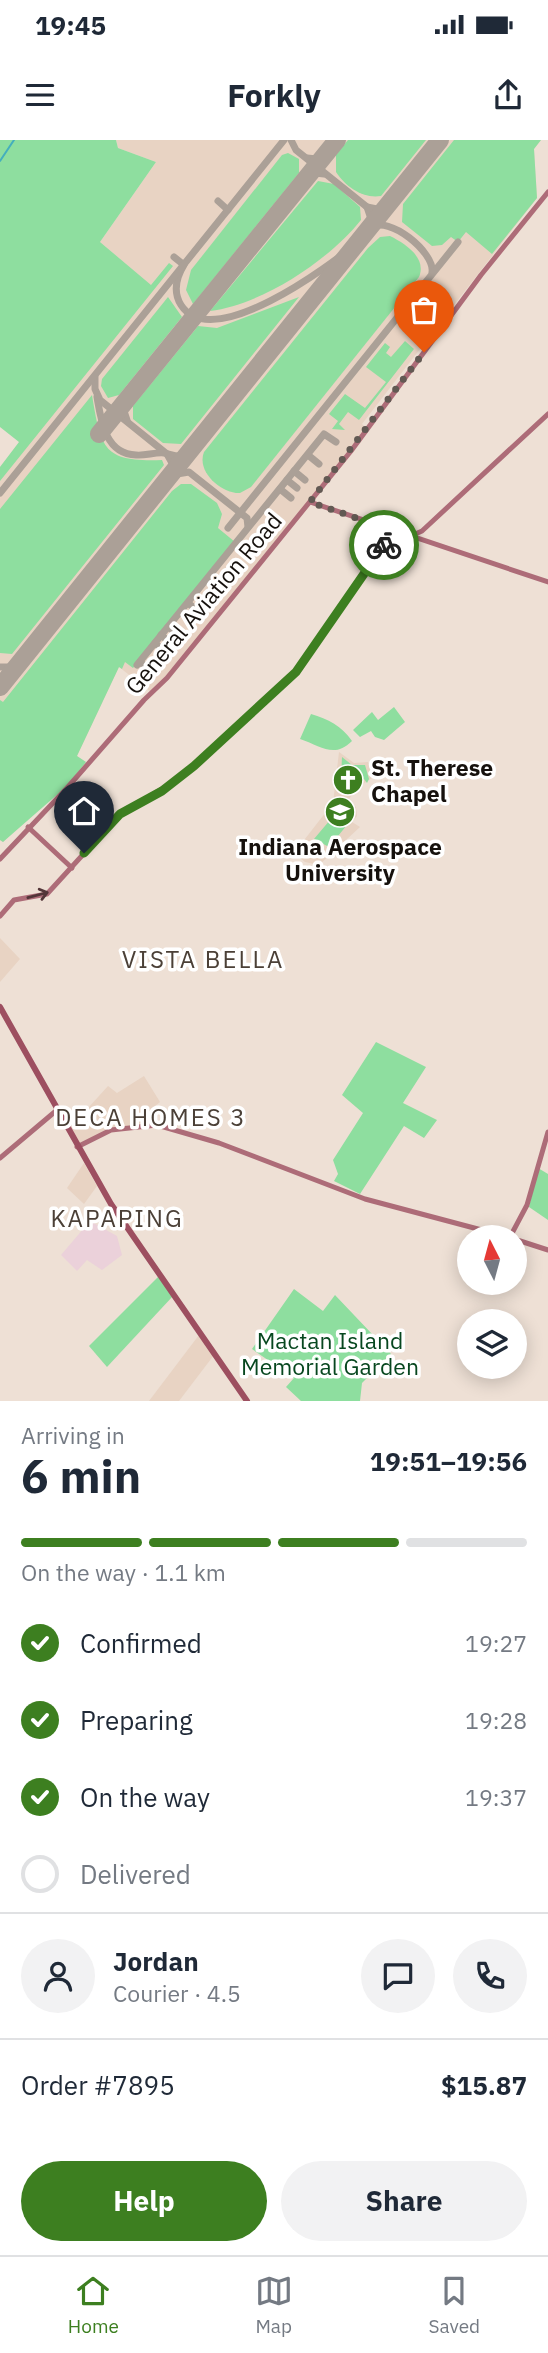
<!DOCTYPE html>
<html lang="en">
<head>
<meta charset="utf-8">
<style>
  :root { --surface:#fff; --page:#f2f2f3; --text:#1f2937; --muted:#747a83; --line:#e0e1e3; --accent:#3d7f20 }
  body { margin:0; font-family:"IBM Plex Sans",sans-serif; background:var(--page); color:var(--text); height:100vh; display:flex; flex-direction:column; font-size:26px; white-space:nowrap }
  * { box-sizing:border-box; margin:0 }
  p { font-size:23px; color:var(--muted) }
  .icon { flex:none; width:38px; height:38px; fill:none; stroke:currentColor; stroke-width:2; stroke-linecap:round; stroke-linejoin:round }
  .map { position:relative; height:1261px; overflow:hidden }
  .sheet { display:flex; flex-direction:column; background:var(--surface); flex:1 }
  .sheet>* { flex:none }
  .needle { width:46px; rotate:354deg }
  .controls { position:absolute; left:457px; top:1085px; display:grid; gap:14px }
  .controls a { display:grid; place-items:center; width:70px; height:70px; border-radius:50%; background:var(--surface); box-shadow:0 4px 18px #0003; font-size:35px }
  .pin { position:absolute; display:grid; place-items:center; width:60px; height:60px; color:#fff; margin:-72px -30px; border-radius:50% 50% 50% 0; rotate:-45deg; box-shadow:0 0 7px #0007 }
  .pin .icon { rotate:45deg }
  .courier { position:absolute; display:grid; place-items:center; width:70px; height:70px; margin:-35px; border:5px solid #3d7f20; border-radius:50%; background:#fff; color:#222; box-shadow:0 2px 9px #0007 }
  .head em { font-style:normal; font-weight:700 }
  .head div { display:flex; flex-direction:column-reverse }
  .head { display:flex; align-items:center; justify-content:space-between; height:119px; padding:0 21px }
  h1 { font-size:46px; font-weight:700; line-height:52px }
  .bar { display:grid; grid-template-columns:repeat(4,1fr); gap:10px 7px; align-content:center; height:84px; padding:0 21px }
  .bar i { height:9px; border-radius:5px; background:var(--line) }
  .bar .selected { background:var(--accent) }
  .bar p { grid-column:span 4 }
  .line { display:flex; align-items:center; gap:18px; padding:0 21px; border-top:2px solid var(--line) }
  .line div { flex:1 }
  .round { display:grid; place-items:center; flex:none; width:74px; height:74px; border-radius:37px; background:var(--page) }
  ol { padding:0 21px; list-style:none }
  li { display:flex; align-items:center; gap:21px; height:77px }
  li p { margin-inline-start:auto }
  li .icon { padding:7px; border-radius:50%; background:var(--accent); color:#fff; stroke-width:4 }
  li:last-child { color:var(--muted) }
  li i { width:38px; height:38px; border:4px solid var(--line); border-radius:50% }
  .button { display:flex; gap:14px; margin-top:auto; padding:14px 21px }
  .button a { flex:1; height:80px; border-radius:42px; background:var(--accent); color:#fff; font-size:28px; font-weight:700; line-height:80px; text-align:center }
  .button a+a { background:var(--page); color:var(--text) }
  .status { display:flex; justify-content:space-between; align-items:center; height:49px; padding:0 35px; background:var(--surface); direction:ltr }
  .status svg { height:19px; fill:currentColor }
  header { display:flex; justify-content:space-between; align-items:center; height:91px; padding:0 21px; background:var(--surface); font-size:32px; font-weight:700 }
  .menu { display:flex; justify-content:space-around; align-items:center; height:98px; border-top:2px solid var(--line); background:var(--surface); font-size:19px; color:var(--muted) }
  .menu a { display:grid; justify-items:center; gap:4px }
  .menu .selected { color:var(--accent) }
  .map>svg:first-child { display:block }
  .built { fill:#e8d3c3 }
  .industrial { fill:#ebd1da }
  .green { fill:#8ede9f }
  .lines { fill:none; stroke-linecap:round; stroke-linejoin:round }
  .stream { stroke:#44afbd; stroke-width:2 }
  .taxiway { stroke:#aba097; stroke-width:7 }
  .runway { stroke:#aba097; stroke-width:18 }
  .secondary { stroke:#ad6c78; stroke-width:5 }
  .primary { stroke:#9d4f60; stroke-width:6 }
  .oneway { stroke:#523538 }
  .done { stroke:#625953; stroke-width:7; stroke-dasharray:0 12.6 }
  .route { stroke:#3d7f20; stroke-width:9 }
  .labels { text-anchor:middle; dominant-baseline:central; stroke-width:7; stroke-linejoin:round; paint-order:stroke }
  .street-label { font-size:23px; fill:#16110d; stroke:#fff }
  .poi-label { font-size:23px; font-weight:bold; fill:#16110d; stroke:#fff; text-anchor:start }
  .park-label { font-size:23px; fill:#07471f; stroke:#fff }
  .neighbourhood-label { font-size:24px; letter-spacing:2px; fill:#4b4037; stroke:#fff }
</style>
</head>
<body>
<div class="status"><b>19:45</b><svg viewBox="0 0 49 12"><path d="M0 12V9h3v3zM5 12V6h3v6zM10 12V3h3v9zM15 12V0h3v12zM26 1h20v11H26zM47 4h2v5h-2z"/></svg></div>
<header><svg class="icon" aria-label="menu" viewBox="0 0 24 24"><path d="M4 6h16M4 12h16M4 18h16"/></svg>Forkly<svg class="icon" aria-label="share" viewBox="0 0 24 24"><path d="M12 15V3M7 8l5-5 5 5M5 13v7h14v-7"/></svg></header>
<div class="map">
<svg width="548" height="1261" viewBox="0 0 548 1261">
  <rect width="100%" height="100%" fill="#eee0d5"/>
  <g class="built">
    <path d="M116 0H541L534 9 537 58 362 284 365 287 354 305 158 547 151 552 119 527 77 616 86 622 3 702 0 700V327L148 143 100 102 156 22 118 8Z"/>
    <path d="M365 383 394 393 375 416 357 404Z"/>
    <path d="M339 612 354 623 368 622 372 638 351 652 352 655 348 660 356 667 357 676 352 682 360 687 319 725 305 722 294 713 333 663Z"/>
    <path d="M0 798 20 819 0 842Z"/>
    <path d="M144 936 160 962 144 975 150 983 107 990 78 1004 70 988 108 946 117 953Z"/>
    <path d="M84 1023 97 1046 84 1064 67 1048Z"/>
    <path d="M199 1195 214 1215 179 1261H149Z"/>
  </g>
  <path class="industrial" d="M90 1081 117 1096 122 1115 102 1130 87 1120 77 1131 61 1115Z"/>
  <g class="green">
    <path d="M0 0H116L118 8 156 22 100 102 151 145 169 123 173 126 0 341V327L19 302 0 287Z"/>
    <path d="M348 0H426L381 56C363 59 346 47 336 32V15Z"/>
    <path d="M454 0H541L534 9 537 58 492 114 466 92 458 102 451 97 442 105 432 106 402 82 403 64Z"/>
    <path d="M288 13 299 19V33L193 164 186 150 191 130 282 15Z"/>
    <path d="M318 41 334 44 360 67 361 80C328 121 263 164 210 171Z"/>
    <path d="M390 96C406 104 427 118 419 137L251 347 240 353C222 354 196 332 204 312L368 108 380 97Z"/>
    <path d="M168 157 182 177 119 255 108 258 101 246 102 239Z"/>
    <path d="M299 157 181 304 163 303 133 279V266L198 186 217 188Z"/>
    <path d="M405 201 414 209 359 280 348 272 339 284 345 290 332 289 338 281 329 274 345 254 365 268 386 242 366 227 385 203 390 207 386 213 391 217Z"/>
    <path d="M92 255C101 310 104 322 162 320L164 325 12 514 0 513V369Z"/>
    <path d="M191 344 217 363 222 374 218 388 235 402 133 528 125 522 122 529 119 527 77 616 86 622 67 646 3 702 0 700V560L3 562 172 351 181 344Z"/>
    <path d="M394 567 405 582 384 600 375 597 371 591 360 597 353 590 372 572 378 580Z"/>
    <path d="M311 574C328 579 342 586 352 601 334 619 321 606 300 599Z"/>
    <path d="M342 617 352 625H365L369 639 367 643 364 639 353 644 355 649 351 652V637L341 638Z"/>
    <path d="M330 680 336 685 340 680 347 685 329 707 314 699Z"/>
    <path d="M376 902 426 927 403 963 437 980 424 998 404 986 360 1054 334 1041 338 1034 333 1020 363 973 342 955Z"/>
    <path d="M538 1028 548 1034V1080L529 1067Z"/>
    <path d="M158 1137 173 1156 107 1227 89 1206Z"/>
    <path d="M294 1149 323 1171 335 1155 391 1214 362 1243 360 1261H301L286 1247 294 1238 252 1209Z"/>
  </g>
  <g class="lines">
    <path class="stream" d="M0 21 14 0"/>
    <g class="taxiway">
      <path d="M291 0 296 10 367 67 371 79 369 88"/>
      <path d="M307 18 317 19 326 14"/>
      <path d="M306 38 315 33 324 34"/>
      <path d="M218 61 228 70"/>
      <path d="M367 67 377 69 389 64"/>
      <path d="M370 88C389 74 435 113 432 132"/>
      <path d="M174 117 184 125C176 138 173 152 181 165 212 213 329 127 358 102"/>
      <path d="M95 237V249L100 260 167 314 172 323 171 335"/>
      <path d="M97 257C101 280 105 314 136 315 145 316 155 312 164 313 175 315 179 319 189 312"/>
      <path d="M126 261 124 271 127 280"/>
      <path d="M308 315 319 324"/>
      <path d="M294 331 305 340"/>
      <path d="M171 335 189 332 247 378 248 387"/>
      <path d="M287 340 297 348"/>
      <path d="M280 349 291 358"/>
      <path d="M0 353 284 0"/>
      <path d="M228 388 458 102"/>
      <path d="M188 463 199 472"/>
      <path d="M168 487 179 495"/>
      <path d="M161 495 172 504"/>
      <path d="M155 503 166 513"/>
      <path d="M140 522 150 530"/>
      <path d="M137 525 324 294 336 302"/>
      <path d="M0 527H16"/>
    </g>
    <g class="runway">
      <path d="M99 294 337 0"/>
      <path d="M0 547 440 0"/>
    </g>
    <g class="secondary">
      <path d="M310 362 548 442"/>
      <path d="M413 395 422 391 548 274"/>
      <path d="M28 687 72 728"/>
      <path d="M0 719 67 648 144 560 167 538 351 311 481 135 548 52"/>
      <path d="M0 776 14 760 47 754 120 674 182 637 296 532 363 433 397 392"/>
      <path d="M77 1007 111 990 157 985 219 1003 365 1059 508 1097"/>
      <path d="M0 1018 57 970"/>
      <path d="M510 1097 527 1065 548 992"/>
      <path d="M514 1099 548 1110"/>
    </g>
    <path class="primary" d="M0 867 111 1064 247 1261"/>
  </g>
  <defs><path id="oneway-shaft" d="M-6 0H5M1.5-3L5.5 0L1.5 3" fill="none" stroke-width="1.6" stroke-linecap="round" stroke-linejoin="round" transform="scale(1.75)"/></defs>
  <use class="oneway" href="#oneway-shaft" transform="translate(38 755) rotate(-15)"/>
  <g class="lines">
    <path class="done" d="M384 405 397 392 310 362 424 212"/>
    <path class="route" d="M84 713 120 674 162 651 194 626 296 532 384 405"/>
  </g>
  <defs>
    <g id="church-disc" transform="scale(1.575)"><circle r="9.5" fill="#3d7f20" stroke="#fff"/><path d="M-1.2-6h2.4v3.5h3.3v2.4h-3.3V6h-2.4V-.1h-3.3v-2.4h3.3Z" fill="#fff"/></g>
    <g id="university-disc" transform="scale(1.575)"><circle r="9.5" fill="#3d7f20" stroke="#fff"/><path d="M0-5L7-2L0 1L-7-2ZM-4 1L0 2.5L4 1V4Q0 6-4 4Z" fill="#fff"/></g>
  </defs>
  <g fill-rule="evenodd">
    <use href="#church-disc" x="348" y="640"/>
    <use href="#university-disc" x="340" y="672"/>
  </g>
  <g class="labels">
    <g class="street-label">
      <text transform="translate(203 463) rotate(-50)">General Aviation Road</text>
    </g>
    <g class="poi-label">
      <text x="371" y="627">St. Therese<tspan x="371" dy="26">Chapel</tspan></text>
      <text x="340" y="706" text-anchor="middle">Indiana Aerospace<tspan x="340" dy="26">University</tspan></text>
    </g>
    <g class="park-label">
      <text x="330" y="1200">Mactan Island<tspan x="330" dy="26">Memorial Garden</tspan></text>
    </g>
    <g class="neighbourhood-label">
      <text x="203" y="819">VISTA BELLA</text>
      <text x="151" y="977">DECA HOMES 3</text>
      <text x="117" y="1078">KAPAPING</text>
    </g>
  </g>
</svg>
<div class="controls">
<a><svg class="needle" viewBox="-14 -14 28 28"><path d="M0-13l5 13h-10z" fill="#e53935"/><path d="M0 13l5-13h-10z" fill="#747a83"/></svg></a>
<a><svg class="icon" aria-label="layers" viewBox="0 0 24 24"><path d="M12 4l9 5-9 5-9-5zM3 14l9 5 9-5"/></svg></a>
</div>
<div class="pin" style="left:424px;top:212px;background:#ea580c"><svg class="icon" aria-label="bag" viewBox="0 0 24 24"><path d="M5 8h14l-1 12H6zM9 8a3 3 0 0 1 6 0"/></svg></div>
<div class="pin" style="left:84px;top:713px;background:#1f2937"><svg class="icon" aria-label="home" viewBox="0 0 24 24"><path d="M3 11l9-7 9 7M6 9v11h12V9"/></svg></div>
<div class="courier" style="left:384px;top:405px"><svg class="icon" aria-label="bike" viewBox="0 0 24 24"><circle cx="6" cy="16" r="4"/><circle cx="18" cy="16" r="4"/><path d="M6 16l4-8h5l3 8M10 8l3 8H6M13 5h3"/></svg></div>
</div>
<section class="sheet">
<div class="head"><div><h1>6 min</h1><p>Arriving in</p></div><em>19:51–19:56</em></div>
<div class="bar"><i class="selected"></i><i class="selected"></i><i class="selected"></i><i></i><p>On the way · 1.1 km</p></div>
<ol>
<li><svg class="icon" aria-label="check" viewBox="0 0 24 24"><path d="M5 12l5 5 9-10"/></svg>Confirmed<p>19:27</p></li>
<li><svg class="icon" aria-label="check" viewBox="0 0 24 24"><path d="M5 12l5 5 9-10"/></svg>Preparing<p>19:28</p></li>
<li><svg class="icon" aria-label="check" viewBox="0 0 24 24"><path d="M5 12l5 5 9-10"/></svg>On the way<p>19:37</p></li>
<li><i></i>Delivered</li>
</ol>
<div class="line" style="height:126px"><a class="round"><svg class="icon" aria-label="person" viewBox="0 0 24 24"><circle cx="12" cy="8" r="4"/><path d="M4 21q1-7 8-7t8 7"/></svg></a><div><b>Jordan</b><p>Courier · 4.5</p></div><a class="round"><svg class="icon" aria-label="chat" viewBox="0 0 24 24"><path d="M4 5h16v11H9l-5 4z"/></svg></a><a class="round"><svg class="icon" aria-label="phone" viewBox="0 0 24 24"><path d="M5 4h4l2 5-3 2q2 4 5 5l2-3 5 2v4C11 20 4 13 5 4z"/></svg></a></div>
<div class="line" style="height:91px"><div>Order #7895</div><b>$15.87</b></div>
<div class="button"><a>Help</a><a>Share</a></div>
</section>
<nav class="menu">
<a class="selected"><svg class="icon" aria-label="home" viewBox="0 0 24 24"><path d="M3 11l9-7 9 7M6 9v11h12V9"/></svg>Home</a>
<a><svg class="icon" aria-label="map" viewBox="0 0 24 24"><path d="M3 6l6-2 6 2 6-2v14l-6 2-6-2-6 2zM9 4v14M15 6v14"/></svg>Map</a>
<a><svg class="icon" aria-label="saved" viewBox="0 0 24 24"><path d="M7 4h10v16l-5-4-5 4z"/></svg>Saved</a>
</nav>
</body>
</html>
